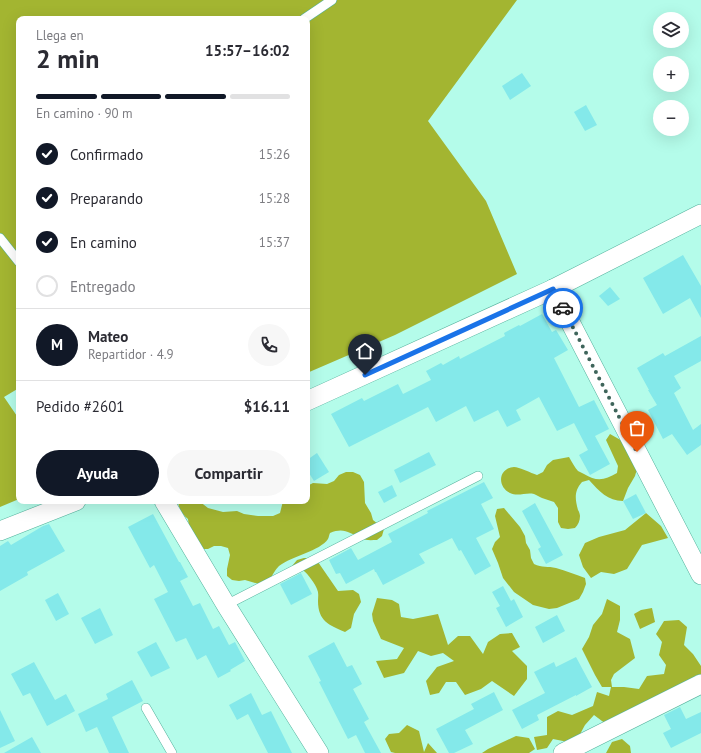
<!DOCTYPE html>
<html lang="es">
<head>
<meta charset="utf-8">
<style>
  :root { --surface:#fff; --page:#f7f7f7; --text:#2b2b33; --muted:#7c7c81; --line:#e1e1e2; --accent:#111827 }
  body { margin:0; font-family:"PT Sans",sans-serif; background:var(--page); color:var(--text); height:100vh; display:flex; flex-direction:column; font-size:15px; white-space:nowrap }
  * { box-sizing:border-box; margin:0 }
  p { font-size:13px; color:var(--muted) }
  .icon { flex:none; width:22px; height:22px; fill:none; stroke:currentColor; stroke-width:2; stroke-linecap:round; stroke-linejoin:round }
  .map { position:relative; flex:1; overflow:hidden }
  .details { position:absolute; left:16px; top:16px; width:294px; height:488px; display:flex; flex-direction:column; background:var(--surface); border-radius:8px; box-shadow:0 4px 16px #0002 }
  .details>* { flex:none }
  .fabs { position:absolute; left:653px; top:12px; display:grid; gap:8px }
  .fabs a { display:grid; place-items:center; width:36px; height:36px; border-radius:50%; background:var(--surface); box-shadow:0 4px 16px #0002; font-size:20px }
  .pin { position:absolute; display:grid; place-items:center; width:34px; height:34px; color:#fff; margin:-41px -17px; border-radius:50% 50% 50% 0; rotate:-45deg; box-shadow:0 0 4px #0007 }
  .pin .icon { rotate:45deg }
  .courier { position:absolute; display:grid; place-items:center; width:40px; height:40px; margin:-20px; border:3px solid #1a73e8; border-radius:50%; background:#fff; color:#222; box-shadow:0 1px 5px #0007 }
  .overview em { font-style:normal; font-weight:800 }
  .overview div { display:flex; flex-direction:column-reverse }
  .overview { display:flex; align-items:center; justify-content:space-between; height:68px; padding:0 20px }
  h1 { font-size:26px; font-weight:800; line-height:30px }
  .bar { display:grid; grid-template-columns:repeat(4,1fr); gap:6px 4px; align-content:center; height:48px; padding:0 20px }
  .bar i { height:5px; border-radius:3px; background:var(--line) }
  .bar .active { background:var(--accent) }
  .bar p { grid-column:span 4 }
  .line { display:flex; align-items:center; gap:10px; padding:0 20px; border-top:1px solid var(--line) }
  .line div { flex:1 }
  .round { display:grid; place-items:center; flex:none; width:42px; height:42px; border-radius:21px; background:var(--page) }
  ol { padding:0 20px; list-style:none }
  li { display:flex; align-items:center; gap:12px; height:44px }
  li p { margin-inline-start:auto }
  li .icon { padding:4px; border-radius:50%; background:var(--accent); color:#fff; stroke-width:4 }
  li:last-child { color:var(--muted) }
  li i { width:22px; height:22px; border:2px solid var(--line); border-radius:50% }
  .button { display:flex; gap:8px; margin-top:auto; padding:8px 20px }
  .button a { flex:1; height:46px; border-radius:24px; background:var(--accent); color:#fff; font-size:16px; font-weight:800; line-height:46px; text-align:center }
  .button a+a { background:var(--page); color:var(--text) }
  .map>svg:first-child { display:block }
  .forest { fill:#a3b531 }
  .building { fill:#84e9ea }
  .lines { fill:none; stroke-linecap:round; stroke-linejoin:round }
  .service-casing { stroke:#53b19c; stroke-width:10 }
  .minor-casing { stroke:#53b19c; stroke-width:20 }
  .service { stroke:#fff; stroke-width:9 }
  .minor { stroke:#fff; stroke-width:19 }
  .done { stroke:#3f655b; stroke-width:4; stroke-dasharray:0 7.2 }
  .route { stroke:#1a73e8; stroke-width:5 }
</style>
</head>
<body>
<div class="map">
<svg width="701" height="753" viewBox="0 0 701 753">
  <rect width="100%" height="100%" fill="#b4fcea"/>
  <g class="forest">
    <path d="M0 0H517L428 121 486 201 517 274 395 335 307 373V19H19V388L4 397 19 419V499L0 507Z"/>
    <path d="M610 434 624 442 637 469 635 476 628 488 623 501C608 501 599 491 589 480L582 482C574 491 575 499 578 510 579 511 580 515 580 516 580 521 578 525 575 528L568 529 561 528 558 522V508L554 502C550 501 546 499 542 498 539 497 537 495 534 494 526 492 518 497 510 493 497 487 498 468 514 467 519 467 531 473 537 475L543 472 547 465 553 460 569 457C572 462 575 468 578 471 580 472 582 473 584 474 597 482 605 480 617 473L618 466 606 440Z"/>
    <path d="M346 472H353L360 475 364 482 365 503 371 513 373 520 384 529 382 536 377 540C372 540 366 541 361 538 349 533 344 527 330 533 329 535 329 537 328 539 320 551 292 556 279 566 275 570 273 574 270 579L259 584 245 580 239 581 232 580 227 576V569L230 555 228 548 221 546H214L208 549H201L191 541 188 519C181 513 179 509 178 501H199L208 508 223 512 237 511 244 514 258 516H273L280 513 283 501H307V486L313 483 327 484 334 481 339 475Z"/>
    <path d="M504 508 520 527 525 536 526 543 530 550 531 558 534 564C542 568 548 566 556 568 566 571 575 574 585 578L586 584 583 592 579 599 557 608 549 609 533 605 514 592 503 578 498 563 492 549 495 542 500 537 495 516 497 509Z"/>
    <path d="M646 513 661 526 668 538 642 545 627 569 614 574 601 572 591 578 583 567 579 555 585 543 599 537 625 530Z"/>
    <path d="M304 558H312L318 562 338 591 353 590 359 594 361 602 354 614 351 628 345 632C329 625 318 621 318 601 318 597 319 593 317 589 316 585 307 573 304 571 298 569 298 570 292 566L297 560Z"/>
    <path d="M377 598 392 600 399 604 401 617 413 619 438 614 448 645 458 636H470L483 654 488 642 500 634 512 633 520 647 512 651 527 666V679L514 696 492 681 481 689 465 695 456 682H446L439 693 430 695 426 681 437 667 454 661 443 653 431 656 418 651 404 673 384 678 376 661 397 659 404 648 381 639 373 621 372 614Z"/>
    <path d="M607 599 620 606V620L617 632 630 639 635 658 614 674 611 680 612 687H624L639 689 647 676 664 674 666 665 659 655 662 642 656 634 664 621 679 620 687 627 684 645 693 654 701 666V688L606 724 594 715 585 725 579 736 568 742 553 739 547 748 537 750 534 737 547 735V717L558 711 572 715 593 706 597 692 609 696 611 687H602L595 675 582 649 589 637 593 625 602 614Z"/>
    <path d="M652 608 655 622 640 629 634 614 641 610Z"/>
    <path d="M407 725 419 731 424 752 428 743 437 753H395L391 752 385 739 389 734 399 733Z"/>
    <path d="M516 736 529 738 535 749 529 753H482L488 749Z"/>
    <path d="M622 739 630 746 631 753H606L612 742Z"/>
  </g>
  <g class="building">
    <path d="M522 73 531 86 510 100 502 86Z"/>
    <path d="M586 105 597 125 585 131 574 112Z"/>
    <path d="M683 255 701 286V318L690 298 663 314 643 278Z"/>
    <path d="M610 287 620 299 608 306 599 296Z"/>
    <path d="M542 314 552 332 556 330 568 350 554 358 579 407 594 400 609 429 595 436 610 464 590 475 579 455 588 450 574 423 557 431 539 397 516 410 521 420 507 427 498 410 474 422 466 406 436 422 428 407 349 447 331 414 362 398 364 401 398 384 403 394 431 380 426 371 441 363 443 365 459 356 460 359 505 336 504 333 519 325 520 326Z"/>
    <path d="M701 336V361L674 376 681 388 674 393 693 430 701 424V445L687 455 672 434 663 439 648 410 657 405 648 390H649L637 368 663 353 665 356Z"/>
    <path d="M429 452 436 465 400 483 394 470Z"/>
    <path d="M317 453 329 472 314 481 307 470V460Z"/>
    <path d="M484 482 493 498 481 504 494 529 476 538 491 566 475 575 461 550 459 551 452 538 419 554 425 563 383 585 376 572H375L374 569 346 584 340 573 336 574 329 560 351 548 358 560 392 542 388 534 428 513 427 511Z"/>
    <path d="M392 485 397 496 384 503 378 492Z"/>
    <path d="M636 494 646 513 633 519 623 501Z"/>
    <path d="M535 503 563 555 546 564 538 549 541 547 522 511Z"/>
    <path d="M153 514 179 562H180L188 577 180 581 193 606 200 603 213 629 219 626 229 645 235 642 245 661 230 670 231 671 218 678 206 655 197 660 186 638 176 642 154 599 168 592 154 565 150 568 128 527Z"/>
    <path d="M49 524 65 551 27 572 28 575 0 591V546L8 541 11 545 43 526Z"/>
    <path d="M301 573 312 594 291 605 280 584Z"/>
    <path d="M503 586 511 601 514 599 523 617 506 627 496 608 500 606 492 592Z"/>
    <path d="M58 593 69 614 56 621 45 600Z"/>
    <path d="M100 608 113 635 95 644 81 618Z"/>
    <path d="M557 615 565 631 543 643 535 627Z"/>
    <path d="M156 642 170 668 151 677 137 652Z"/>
    <path d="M334 642 347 667 352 665 362 684 353 689 369 719 364 722 381 753H365L356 735 348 739 319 682 321 681 308 656Z"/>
    <path d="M576 657 592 687 576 696V695L537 715 539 720 522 729 512 710 545 693 534 672 554 662 556 667Z"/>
    <path d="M34 662 55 700 66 694 75 711 47 726 30 693 23 696 11 674Z"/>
    <path d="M132 680 143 701 112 717 129 753H109L97 727 86 732 78 714 108 699 106 694Z"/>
    <path d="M494 692 503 710 465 730 473 744 454 753H449L436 729 474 709 471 704Z"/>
    <path d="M251 693 262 715 271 711 292 753H268L248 714 237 720 229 705Z"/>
    <path d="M680 707 686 719 701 712V733L671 748 663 733 671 729 664 715Z"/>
    <path d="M0 710 15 741 0 748Z"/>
    <path d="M32 737 41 753H4Z"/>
  </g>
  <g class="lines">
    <g class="service-casing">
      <g id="service">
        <path d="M304 19 332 0"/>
        <path d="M0 238 19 262"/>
        <path d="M226 605 478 476"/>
        <path d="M146 708 172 753"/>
      </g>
    </g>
    <g class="minor-casing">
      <g id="minor">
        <path d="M553 289 701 575"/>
        <path d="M307 401 553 289 701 214"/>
        <path d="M164 501 226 605 319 753"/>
        <path d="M0 531 76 501"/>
        <path d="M563 753 701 684"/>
      </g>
    </g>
    <use href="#service" class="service"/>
    <use href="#minor" class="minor"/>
  </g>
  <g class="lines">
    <path class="done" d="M563 308 637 452"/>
    <path class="route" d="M365 375 553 289 563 308"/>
  </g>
</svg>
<div class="fabs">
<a><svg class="icon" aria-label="layers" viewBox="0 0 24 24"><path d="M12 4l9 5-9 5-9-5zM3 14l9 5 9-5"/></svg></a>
<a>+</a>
<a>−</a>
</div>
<div class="pin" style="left:637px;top:452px;background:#ea580c"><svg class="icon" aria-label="bag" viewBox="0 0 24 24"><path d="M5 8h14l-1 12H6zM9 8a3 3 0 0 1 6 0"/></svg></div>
<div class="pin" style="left:365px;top:375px;background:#1f2937"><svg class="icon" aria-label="home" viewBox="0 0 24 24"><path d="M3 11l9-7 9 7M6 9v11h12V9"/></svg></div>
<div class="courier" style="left:563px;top:308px"><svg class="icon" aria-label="car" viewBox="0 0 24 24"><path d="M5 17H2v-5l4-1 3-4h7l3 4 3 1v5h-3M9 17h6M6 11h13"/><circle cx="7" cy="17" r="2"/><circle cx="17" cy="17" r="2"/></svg></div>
<section class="details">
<div class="overview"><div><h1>2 min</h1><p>Llega en</p></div><em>15:57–16:02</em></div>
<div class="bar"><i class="active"></i><i class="active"></i><i class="active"></i><i></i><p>En camino · 90 m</p></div>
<ol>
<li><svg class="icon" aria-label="check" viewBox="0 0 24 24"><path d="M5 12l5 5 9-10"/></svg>Confirmado<p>15:26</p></li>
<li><svg class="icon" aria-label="check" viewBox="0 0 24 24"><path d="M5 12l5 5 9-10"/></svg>Preparando<p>15:28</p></li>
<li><svg class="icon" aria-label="check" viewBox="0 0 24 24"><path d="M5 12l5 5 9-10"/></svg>En camino<p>15:37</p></li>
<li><i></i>Entregado</li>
</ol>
<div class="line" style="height:72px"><b class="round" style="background:var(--accent);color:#fff">M</b><div><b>Mateo</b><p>Repartidor · 4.9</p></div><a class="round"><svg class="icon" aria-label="phone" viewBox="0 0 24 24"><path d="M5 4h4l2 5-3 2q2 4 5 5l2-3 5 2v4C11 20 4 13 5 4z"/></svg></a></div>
<div class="line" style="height:52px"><div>Pedido #2601</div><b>$16.11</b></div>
<div class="button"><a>Ayuda</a><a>Compartir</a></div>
</section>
</div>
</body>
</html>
